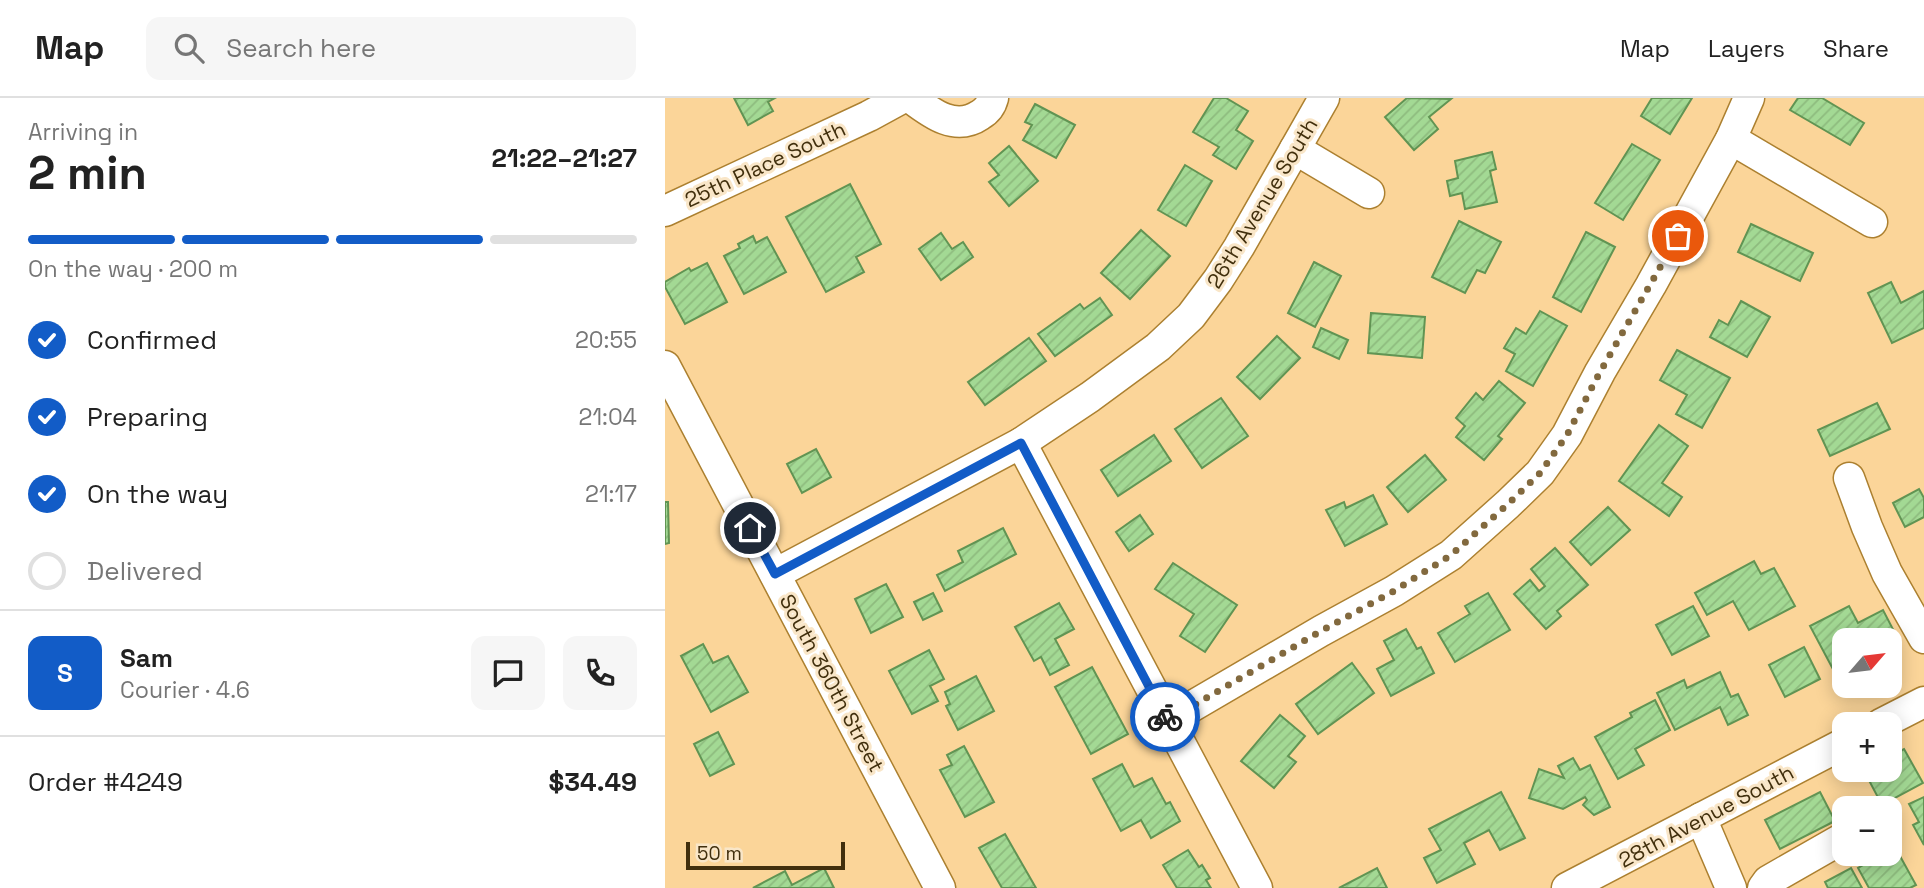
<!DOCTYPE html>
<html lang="en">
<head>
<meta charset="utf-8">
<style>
  :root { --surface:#fff; --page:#f6f6f6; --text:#222; --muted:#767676; --line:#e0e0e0; --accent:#125cc7 }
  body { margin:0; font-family:"Space Grotesk",sans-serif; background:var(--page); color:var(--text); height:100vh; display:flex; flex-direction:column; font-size:26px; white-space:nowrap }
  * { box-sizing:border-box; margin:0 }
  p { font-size:23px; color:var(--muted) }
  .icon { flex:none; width:38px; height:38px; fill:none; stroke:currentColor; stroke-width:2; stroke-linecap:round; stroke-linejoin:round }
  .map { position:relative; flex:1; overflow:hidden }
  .drawer { display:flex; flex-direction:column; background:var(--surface); width:665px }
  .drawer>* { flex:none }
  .needle { width:46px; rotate:62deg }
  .controls { position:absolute; left:1167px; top:530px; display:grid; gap:14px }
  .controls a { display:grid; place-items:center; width:70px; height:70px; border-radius:14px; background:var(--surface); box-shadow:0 4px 18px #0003; font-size:35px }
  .scale { position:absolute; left:21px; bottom:18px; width:159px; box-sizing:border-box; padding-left:7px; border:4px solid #412f0d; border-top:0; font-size:19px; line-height:24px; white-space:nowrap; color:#412f0d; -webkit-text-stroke:5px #f9e6c8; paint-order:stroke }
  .pin { position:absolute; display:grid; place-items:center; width:60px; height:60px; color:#fff; margin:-30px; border:4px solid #fff; border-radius:50%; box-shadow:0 2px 7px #0007 }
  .courier { position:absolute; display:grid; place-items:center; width:70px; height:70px; margin:-35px; border:5px solid #125cc7; border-radius:50%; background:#fff; color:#222; box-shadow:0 2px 9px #0007 }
  .head em { font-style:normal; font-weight:800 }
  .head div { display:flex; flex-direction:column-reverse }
  .head { display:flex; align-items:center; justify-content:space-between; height:119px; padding:0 28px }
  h1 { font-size:46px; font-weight:800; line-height:52px }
  .bar { display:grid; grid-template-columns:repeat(4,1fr); gap:10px 7px; align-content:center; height:84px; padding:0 28px }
  .bar i { height:9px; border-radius:5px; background:var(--line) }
  .bar .on { background:var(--accent) }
  .bar p { grid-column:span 4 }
  .line { display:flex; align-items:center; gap:18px; padding:0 28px; border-top:2px solid var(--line) }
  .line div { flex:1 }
  .round { display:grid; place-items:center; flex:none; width:74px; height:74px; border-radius:14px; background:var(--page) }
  ol { padding:0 28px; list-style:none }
  li { display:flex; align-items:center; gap:21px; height:77px }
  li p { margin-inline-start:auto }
  li .icon { padding:7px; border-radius:50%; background:var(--accent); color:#fff; stroke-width:4 }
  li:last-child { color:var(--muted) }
  li i { width:38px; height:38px; border:4px solid var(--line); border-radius:50% }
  header { display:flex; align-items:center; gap:42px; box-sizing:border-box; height:98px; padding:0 35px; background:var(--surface); border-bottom:2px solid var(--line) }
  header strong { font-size:33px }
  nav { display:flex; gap:38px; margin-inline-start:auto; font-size:24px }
  .search { width:490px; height:63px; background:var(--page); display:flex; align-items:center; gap:18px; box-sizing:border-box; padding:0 24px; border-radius:14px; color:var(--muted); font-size:26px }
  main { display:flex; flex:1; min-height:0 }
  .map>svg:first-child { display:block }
  .building { fill:url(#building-hatch); stroke:#619453; stroke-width:2 }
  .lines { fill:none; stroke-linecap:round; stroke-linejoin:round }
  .minor-casing { stroke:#ac8030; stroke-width:33 }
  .minor { stroke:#fff; stroke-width:30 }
  .done { stroke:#82693e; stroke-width:7; stroke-dasharray:0 12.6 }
  .route { stroke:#125cc7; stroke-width:9 }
  .labels { text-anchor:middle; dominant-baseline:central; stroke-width:6; stroke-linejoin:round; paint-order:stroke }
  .street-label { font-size:21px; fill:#412f0d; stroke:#f9e6c8 }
</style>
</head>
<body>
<header>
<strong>Map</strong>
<div class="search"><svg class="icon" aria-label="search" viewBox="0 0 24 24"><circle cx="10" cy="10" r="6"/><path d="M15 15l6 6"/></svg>Search here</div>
<nav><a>Map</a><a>Layers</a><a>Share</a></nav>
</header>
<main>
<section class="drawer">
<div class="head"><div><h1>2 min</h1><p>Arriving in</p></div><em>21:22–21:27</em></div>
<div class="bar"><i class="on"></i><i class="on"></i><i class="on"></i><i></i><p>On the way · 200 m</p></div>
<ol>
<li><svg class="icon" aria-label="check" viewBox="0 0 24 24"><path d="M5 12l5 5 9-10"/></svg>Confirmed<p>20:55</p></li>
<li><svg class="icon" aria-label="check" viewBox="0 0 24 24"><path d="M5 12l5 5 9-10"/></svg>Preparing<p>21:04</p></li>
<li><svg class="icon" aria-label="check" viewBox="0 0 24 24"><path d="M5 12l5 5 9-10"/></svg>On the way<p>21:17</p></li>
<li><i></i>Delivered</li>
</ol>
<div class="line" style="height:126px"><b class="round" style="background:var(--accent);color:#fff">S</b><div><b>Sam</b><p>Courier · 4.6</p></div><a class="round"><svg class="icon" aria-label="chat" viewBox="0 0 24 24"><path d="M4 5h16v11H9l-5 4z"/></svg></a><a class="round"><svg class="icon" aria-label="phone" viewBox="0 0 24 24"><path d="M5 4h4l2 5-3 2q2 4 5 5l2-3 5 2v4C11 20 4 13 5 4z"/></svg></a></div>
<div class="line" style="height:91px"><div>Order #4249</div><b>$34.49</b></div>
</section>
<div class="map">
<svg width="1259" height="790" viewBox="0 0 1259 790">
  <defs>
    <pattern id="building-hatch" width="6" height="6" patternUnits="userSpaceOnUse" patternTransform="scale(1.75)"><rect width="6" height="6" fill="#a3d994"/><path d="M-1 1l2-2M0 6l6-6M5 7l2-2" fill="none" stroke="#8ebb7e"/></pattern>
  </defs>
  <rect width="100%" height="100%" fill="#fbd599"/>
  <g class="building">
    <path d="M69 0H110L103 4 108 13 83 27Z"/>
    <path d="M549 0H561L583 13 571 32 588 43 571 71 548 57 554 49 528 34Z"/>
    <path d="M742 0 786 1 764 19 773 31 749 52 720 19Z"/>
    <path d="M987 0H1027L1005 36 976 18Z"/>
    <path d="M1133 0H1157L1199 25 1185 47 1125 12Z"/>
    <path d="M370 6 410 27 391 60 358 42 367 27 360 24Z"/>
    <path d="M967 46 995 62 958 122 930 105Z"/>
    <path d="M344 48 373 83 344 108 324 84 334 77 324 65Z"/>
    <path d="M827 54 831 71 825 73 832 104 800 111 797 95 785 98 782 83 793 80 790 63Z"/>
    <path d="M520 67 547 83 521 128 493 112Z"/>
    <path d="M185 86 216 146 191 159 199 174 161 194 121 119Z"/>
    <path d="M794 123 836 144 820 175 812 172 800 195 767 179Z"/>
    <path d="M1086 126 1148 155 1135 183 1073 154Z"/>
    <path d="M476 132 505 158 465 201 436 175Z"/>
    <path d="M921 134 950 149 916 214 888 199Z"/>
    <path d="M276 135 287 151 298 144 308 159 276 182 254 151Z"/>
    <path d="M88 138 91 145 102 139 121 174 79 196 59 158 75 150 73 146Z"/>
    <path d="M649 164 676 178 650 229 623 215Z"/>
    <path d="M42 165 62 204 20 226 0 189V184L24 170 26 173Z"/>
    <path d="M1226 184 1236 205 1259 193V230L1227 245 1203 195Z"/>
    <path d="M435 200 447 217 390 258 373 236 415 206 419 211Z"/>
    <path d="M1076 203 1105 219 1082 259 1045 239 1054 222 1063 227Z"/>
    <path d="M875 213 902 228 868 288 841 273 850 256 839 250 851 230 861 236Z"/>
    <path d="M706 215 760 219 757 260 703 255Z"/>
    <path d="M656 230 683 242 674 261 648 249Z"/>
    <path d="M612 238 635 260 595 301 572 279Z"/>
    <path d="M364 240 381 263 320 307 303 284Z"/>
    <path d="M1012 252 1065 280 1037 330 1011 316 1022 297 995 282Z"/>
    <path d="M834 283 860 305 833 338 837 341 819 362 791 339 800 328 791 320 811 295 818 302Z"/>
    <path d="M556 300 583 338 537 370 510 331Z"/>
    <path d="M1212 305 1225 331 1165 358 1153 332Z"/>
    <path d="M994 327 1023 348 997 385 1017 399 1004 418 954 383Z"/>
    <path d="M489 337 506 363 453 398 436 372Z"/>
    <path d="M151 351 166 379 137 395 122 366Z"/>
    <path d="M760 357 781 382 743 414 722 389Z"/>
    <path d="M1254 391 1259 400V419L1240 429 1228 405Z"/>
    <path d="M708 397 722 426 680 448 661 412 679 404 681 410Z"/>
    <path d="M0 404H3L4 445 0 446Z"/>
    <path d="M943 409 965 432 926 467 905 444Z"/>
    <path d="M475 417 488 436 464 453 451 434Z"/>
    <path d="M338 430 351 456 280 493 272 477 298 464 293 453Z"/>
    <path d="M890 450 923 487 892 513 896 518 881 531 849 496 865 482 874 493 880 488 866 471Z"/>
    <path d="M1089 463 1096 476 1109 470 1130 508 1084 532 1068 503 1042 517 1030 495Z"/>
    <path d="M508 465 572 507 540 554 515 538 529 516 490 491Z"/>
    <path d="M221 486 238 519 206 535 190 501Z"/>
    <path d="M268 495 277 513 258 522 249 504Z"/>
    <path d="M823 495 845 532 790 564 773 535 805 516 800 508Z"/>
    <path d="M394 505 409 531 390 541 404 567 385 577 376 559 369 563 350 529Z"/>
    <path d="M1028 508 1044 538 1007 557 991 527Z"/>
    <path d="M1184 508 1193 525 1218 512 1232 539 1225 543 1180 542V588H1183L1178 590 1145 528Z"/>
    <path d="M741 531 752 551 756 549 769 575 726 598 712 571 729 562 719 543Z"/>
    <path d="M38 546 48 565 63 558 83 594 46 614 16 558Z"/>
    <path d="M1139 549 1155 581 1120 599 1104 567Z"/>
    <path d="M264 552 279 581 265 588 273 603 247 616 224 573Z"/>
    <path d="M687 565 709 595 653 636 631 606Z"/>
    <path d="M427 569 463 636 426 656 390 589Z"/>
    <path d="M1055 574 1066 599 1073 596 1083 617 1063 627 1055 609 1010 632 992 595 1019 582 1022 590Z"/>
    <path d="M311 578 329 613 293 632 281 608 285 606 280 594Z"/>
    <path d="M990 602 1005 632 970 651 979 667 953 681 930 639 967 619 965 615Z"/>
    <path d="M615 617 640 638 623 658 631 664 609 690 576 663Z"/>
    <path d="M53 634 69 666 45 678 29 646Z"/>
    <path d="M299 648 329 704 300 719 275 672 287 667 282 657Z"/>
    <path d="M1239 651 1258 685 1217 707 1199 673 1225 672V658Z"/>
    <path d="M908 660 915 672 925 667 945 709 929 717 918 707 922 702 920 699 898 711 864 700 874 671 899 680 893 668Z"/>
    <path d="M457 666 469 689 487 680 501 706 505 704 515 723 486 740 476 722 456 733 428 681Z"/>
    <path d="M836 694 860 740 835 752 824 732 799 745 810 766 772 785 759 760 776 752 764 731Z"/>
    <path d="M1155 694 1170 723 1115 751 1100 722Z"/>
    <path d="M1259 699V747L1248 727 1254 724 1244 706Z"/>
    <path d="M340 736 371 790H337L314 750Z"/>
    <path d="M1230 749 1251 787 1245 790H1204L1193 770 1218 756H1225V752Z"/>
    <path d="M523 752 534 769 537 767 545 780 541 782 546 790H512L498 767Z"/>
    <path d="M159 770 169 790H88L120 773 127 787Z"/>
    <path d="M712 770 722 790H674Z"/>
    <path d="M1186 770 1197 790H1163L1160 784Z"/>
  </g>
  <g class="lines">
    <g class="minor-casing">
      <g id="minor">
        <path d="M246 0C266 15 290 34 315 17 322 13 326 8 328 0"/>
        <path d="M1066 41 1207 124"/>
        <path d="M630 51 704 95"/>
        <path d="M0 113 204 18 237 0"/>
        <path d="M0 268 275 790"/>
        <path d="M356 345 592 790"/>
        <path d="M1184 380 1202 429 1222 475 1259 540"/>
        <path d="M110 476 356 345 425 299 493 249 526 218 553 182 574 149 659 0"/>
        <path d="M502 623 656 533 729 493 786 457 843 406 875 375 902 337 935 274 986 187 1066 41 1084 0"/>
        <path d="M1216 626 1259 604"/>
        <path d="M1036 720 1066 790"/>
        <path d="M902 790 1180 645"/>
        <path d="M1098 790 1103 783 1180 739"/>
      </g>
    </g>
    <use href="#minor" class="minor"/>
  </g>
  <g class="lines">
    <path class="done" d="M500 619 502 623 656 533 729 493 786 457 843 406 875 375 902 337 935 274 1013 138"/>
    <path class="route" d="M85 430 110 476 356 345 500 619"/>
  </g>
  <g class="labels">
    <g class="street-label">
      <text transform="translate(100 66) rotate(-25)">25th Place South</text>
      <text transform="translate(597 105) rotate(-59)">26th Avenue South</text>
      <text transform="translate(167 585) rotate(62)">South 360th Street</text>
      <text transform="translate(1041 718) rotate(-28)">28th Avenue South</text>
    </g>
  </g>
</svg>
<div class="controls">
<a><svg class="needle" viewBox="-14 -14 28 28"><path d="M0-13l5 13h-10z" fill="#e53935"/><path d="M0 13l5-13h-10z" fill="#767676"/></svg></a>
<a>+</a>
<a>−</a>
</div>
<div class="scale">50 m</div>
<div class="pin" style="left:1013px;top:138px;background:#ea580c"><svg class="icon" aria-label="bag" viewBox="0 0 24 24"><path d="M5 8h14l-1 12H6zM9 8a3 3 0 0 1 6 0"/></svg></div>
<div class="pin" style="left:85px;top:430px;background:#1f2937"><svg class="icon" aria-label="home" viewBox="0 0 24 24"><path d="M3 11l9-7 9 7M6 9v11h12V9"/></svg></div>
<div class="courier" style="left:500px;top:619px"><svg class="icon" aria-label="bike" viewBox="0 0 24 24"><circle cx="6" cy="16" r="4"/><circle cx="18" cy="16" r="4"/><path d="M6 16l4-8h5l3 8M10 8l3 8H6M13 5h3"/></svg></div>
</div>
</main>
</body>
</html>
